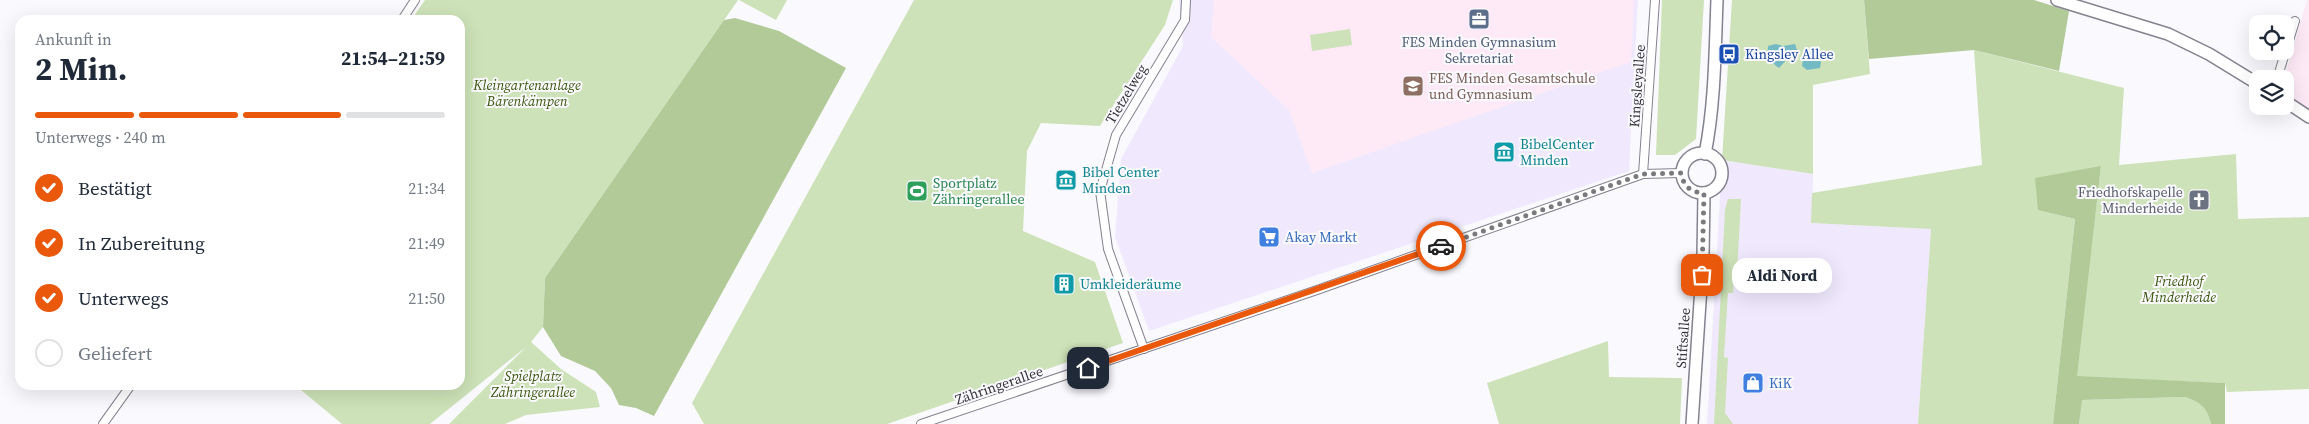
<!DOCTYPE html>
<html lang="de">
<head>
<meta charset="utf-8">
<style>
  :root { --surface:#fff; --page:#f6f6f7; --text:#1f2937; --muted:#747a83; --line:#e0e1e3; --accent:#ea580c }
  body { margin:0; font-family:"Source Serif 4",serif; background:var(--page); color:var(--text); height:100vh; display:flex; flex-direction:column; font-size:19px; white-space:nowrap }
  * { box-sizing:border-box; margin:0 }
  p { font-size:16px; color:var(--muted) }
  .icon { flex:none; width:28px; height:28px; fill:none; stroke:currentColor; stroke-width:2; stroke-linecap:round; stroke-linejoin:round }
  .map { position:relative; flex:1; overflow:hidden }
  .drawer { position:absolute; left:15px; top:15px; width:450px; height:375px; display:flex; flex-direction:column; background:var(--surface); border-radius:15px; box-shadow:0 5px 20px #0002 }
  .drawer>* { flex:none }
  .tools { position:absolute; left:2249px; top:15px; display:grid; gap:10px }
  .tools a { display:grid; place-items:center; width:45px; height:45px; border-radius:10px; background:var(--surface); box-shadow:0 5px 20px #0002; font-size:25px }
  .pin { position:absolute; display:grid; place-items:center; width:42px; height:42px; color:#fff; margin:-21px; border-radius:10px; box-shadow:0 2px 8px #0006 }
  .courier { position:absolute; display:grid; place-items:center; width:50px; height:50px; margin:-25px; border:4px solid #ea580c; border-radius:50%; background:#fff; color:#222; box-shadow:0 1px 6px #0007 }
  .bubble { position:absolute; height:35px; border-radius:15px; background:var(--surface); box-shadow:0 5px 20px #0002; font-size:16px; font-weight:700; line-height:35px; text-align:center }
  .overview em { font-style:normal; font-weight:700 }
  .overview div { display:flex; flex-direction:column-reverse }
  .overview { display:flex; align-items:center; justify-content:space-between; height:85px; padding:0 20px }
  h1 { font-size:32px; font-weight:700; line-height:38px }
  .bar { display:grid; grid-template-columns:repeat(4,1fr); gap:8px 5px; align-content:center; height:60px; padding:0 20px }
  .bar i { height:6px; border-radius:4px; background:var(--line) }
  .bar .current { background:var(--accent) }
  .bar p { grid-column:span 4 }
  ol { padding:0 20px; list-style:none }
  li { display:flex; align-items:center; gap:15px; height:55px }
  li p { margin-inline-start:auto }
  li .icon { padding:5px; border-radius:50%; background:var(--accent); color:#fff; stroke-width:4 }
  li:last-child { color:var(--muted) }
  li i { width:28px; height:28px; border:2px solid var(--line); border-radius:50% }
  .map>svg:first-child { display:block }
  .built { fill:#f0e9fe }
  .education { fill:#fee9f7 }
  .green { fill:#cde2b8 }
  .forest { fill:#b1ca98 }
  .water { fill:#73bac5 }
  .lines { fill:none; stroke-linecap:round; stroke-linejoin:round }
  .street-casing { stroke:#85818e; stroke-width:10 }
  .secondary-casing { stroke:#85818e; stroke-width:14 }
  .street { stroke:#fff; stroke-width:8 }
  .secondary { stroke:#fff; stroke-width:11 }
  .done { stroke:#7a797e; stroke-width:5; stroke-dasharray:0 9 }
  .route { stroke:#ea580c; stroke-width:6 }
  .labels { text-anchor:middle; dominant-baseline:central; stroke-width:4; stroke-linejoin:round; paint-order:stroke }
  .service-label { font-size:14px; fill:#4e5e75; stroke:#faf9fe }
  .transit-label { font-size:14px; fill:#164399; stroke:#faf9fe; text-anchor:start }
  .education-label { font-size:14px; fill:#785e54; stroke:#faf9fe; text-anchor:start }
  .park-label { font-size:14px; font-style:italic; fill:#39560c; stroke:#faf9fe }
  .street-label { font-size:14px; fill:#353439; stroke:#faf9fe }
  .culture-label { font-size:14px; fill:#0d838f; stroke:#faf9fe; text-anchor:start }
  .leisure-label { font-size:14px; fill:#27864d; stroke:#faf9fe; text-anchor:start }
  .worship-label { font-size:14px; fill:#5b616d; stroke:#faf9fe; text-anchor:end }
  .shop-label { font-size:14px; fill:#366cbe; stroke:#faf9fe; text-anchor:start }
</style>
</head>
<body>
<div class="map">
<svg width="2309" height="424" viewBox="0 0 2309 424">
  <rect width="100%" height="100%" fill="#faf9fe"/>
  <g class="built">
    <path d="M1179 0H1638L1629 171 1149 331 1115 237 1121 159 1183 46Z"/>
    <path d="M1722 160 1813 174 1812 223 1931 229 1918 424H1707Z"/>
  </g>
  <g class="education">
    <path d="M1214 0H1634L1631 62 1312 173 1289 110 1211 37Z"/>
    <path d="M2307 0H2309V115L2285 98 2284 79Z"/>
  </g>
  <g class="green">
    <path d="M425 0H738L545 278 543 327 531 342 561 369 596 392 600 407 526 415 505 424H449L526 347 430 424H342L295 385H460V20H411Z"/>
    <path d="M739 0H787L776 20Z"/>
    <path d="M914 0H1173L1165 25 1100 126 1041 123 1027 151 1023 231 1095 262 1123 343 887 424H704L692 403Z"/>
    <path d="M1662 0H1704L1696 139 1675 155H1656Z"/>
    <path d="M1732 0H1864L1870 74 1813 85V174L1722 160Z"/>
    <path d="M1350 29 1352 45 1312 51 1310 35Z"/>
    <path d="M1974 50 2124 88 2119 165 2236 154 2238 219 2309 217V389L2227 392 2225 383 2076 377 2101 166 2039 210 2075 219 2053 424H1918L1931 229 1811 223 1812 193 1982 165Z"/>
    <path d="M1728 199H1741L1737 274 1734 275 1733 293H1728L1724 357 1728 358 1725 413 1733 424H1714L1725 210Z"/>
    <path d="M1608 341 1609 377 1682 378 1680 424H1499L1487 383Z"/>
    <path d="M2185 397C2201 403 2207 407 2211 424H2079L2081 400Z"/>
  </g>
  <g class="forest">
    <path d="M1864 0H2034L2069 11 2059 71 1974 50 1869 59Z"/>
    <path d="M735 18 779 31 846 68 654 416 636 408 619 405 611 388 595 371 561 356 543 327 545 278 724 20Z"/>
    <path d="M2101 166 2077 376 2225 383V424H2211C2207 407 2201 403 2185 397L2082 400 2079 424H2053L2075 219 2038 210 2035 178Z"/>
  </g>
  <g class="water">
    <path d="M1776 44 1783 46 1795 44 1798 53 1790 56 1779 68C1770 62 1767 57 1768 46Z"/>
    <path d="M1815 50 1823 54 1818 59 1821 62 1820 68 1807 70 1802 66 1803 59Z"/>
  </g>
  <g class="lines">
    <g class="street-casing">
      <g id="street">
        <path d="M402 20 415 0"/>
        <path d="M2277 79 2295 21"/>
        <path d="M1643 174 1655 0"/>
        <path d="M1144 349 1108 249 1100 191 1116 135 1185 20 1186 0"/>
        <path d="M103 424 131 385"/>
        <path d="M921 424 1320 289 1643 174 1681 173"/>
      </g>
    </g>
    <g class="secondary-casing">
      <g id="secondary">
        <path d="M2057 0 2168 34 2209 54 2258 84"/>
        <path d="M2285 101 2309 117"/>
        <circle cx="1702" cy="173" r="20"/>
        <path d="M1705 154C1715 104 1715 51 1717 0"/>
        <path d="M1692 424 1703 256 1704 193"/>
      </g>
    </g>
    <use href="#street" class="street"/>
    <use href="#secondary" class="secondary"/>
  </g>
  <g class="lines">
    <path class="done" d="M1441 246 1643 174 1681 173C1684 187 1690 192 1704 193L1702 275"/>
    <path class="route" d="M1088 368 1441 246"/>
  </g>
  <defs>
    <g id="office-square" transform="scale(1.125)"><rect x="-9" y="-9" width="18" height="18" rx="4" fill="#5c6f8a" stroke="#faf9fe"/><path d="M-6-3h4V-5.5h4V-3h4V5H-6ZM-1-4.5V-3h2v-1.5ZM-6 0V1H6V0Z" fill="#fff"/></g>
    <g id="bus-square" transform="scale(1.125)"><rect x="-9" y="-9" width="18" height="18" rx="4" fill="#1a4fb4" stroke="#faf9fe"/><path d="M-5-6H5V4H4V6H2V4H-2V6H-4V4H-5ZM-3.5-4V0h7V-4ZM-3.5 1.2v1.5H-2V1.2ZM2 1.2v1.5H3.5V1.2Z" fill="#fff"/></g>
    <g id="school-square" transform="scale(1.125)"><rect x="-9" y="-9" width="18" height="18" rx="4" fill="#8d6e63" stroke="#faf9fe"/><path d="M0-5L7-2L0 1L-7-2ZM-4 1L0 2.5L4 1V4Q0 6-4 4Z" fill="#fff"/></g>
    <g id="museum-square" transform="scale(1.125)"><rect x="-9" y="-9" width="18" height="18" rx="4" fill="#0f9aa8" stroke="#faf9fe"/><path d="M0-6L6-3V-2H-6V-3ZM-5-1h2V3h-2ZM-1-1h2V3h-2ZM3-1h2V3H3ZM-6 4H6V6H-6Z" fill="#fff"/></g>
    <g id="stadium-square" transform="scale(1.125)"><rect x="-9" y="-9" width="18" height="18" rx="4" fill="#2e9e5b" stroke="#faf9fe"/><path d="M0-5a6.5 5 0 1 0 0 10a6.5 5 0 1 0 0-10ZM-3.5-1.8h7v3.6h-7Z" fill="#fff"/></g>
    <g id="church-square" transform="scale(1.125)"><rect x="-9" y="-9" width="18" height="18" rx="4" fill="#6b7280" stroke="#faf9fe"/><path d="M-1.2-6h2.4v3.5h3.3v2.4h-3.3V6h-2.4V-.1h-3.3v-2.4h3.3Z" fill="#fff"/></g>
    <g id="supermarket-square" transform="scale(1.125)"><rect x="-9" y="-9" width="18" height="18" rx="4" fill="#3f7fe0" stroke="#faf9fe"/><path d="M-6-5.5h2.5l.6 2H6L4.5 2H-2.5L-4.4-4H-6ZM-1.5 3.2a1.3 1.3 0 1 0 .1 0ZM3 3.2a1.3 1.3 0 1 0 .1 0Z" fill="#fff"/></g>
    <g id="building-square" transform="scale(1.125)"><rect x="-9" y="-9" width="18" height="18" rx="4" fill="#0f9aa8" stroke="#faf9fe"/><path d="M-4-6H4V6H1V3H-1V6H-4ZM-2.5-4.3h1.7v1.8h-1.7ZM.8-4.3h1.7v1.8H.8ZM-2.5-1h1.7V.8h-1.7ZM.8-1h1.7V.8H.8Z" fill="#fff"/></g>
    <g id="shop-square" transform="scale(1.125)"><rect x="-9" y="-9" width="18" height="18" rx="4" fill="#3f7fe0" stroke="#faf9fe"/><path d="M-5-2.5h2.3a2.7 3.5 0 0 1 5.4 0H5L5.5 6h-11ZM-1.5-2.5h3a1.5 2.3 0 0 0-3 0Z" fill="#fff"/></g>
  </defs>
  <g fill-rule="evenodd">
    <use href="#office-square" x="1479" y="19"/>
    <use href="#bus-square" x="1729" y="54"/>
    <use href="#school-square" x="1413" y="86"/>
    <use href="#museum-square" x="1504" y="152"/>
    <use href="#museum-square" x="1066" y="180"/>
    <use href="#stadium-square" x="917" y="191"/>
    <use href="#church-square" x="2199" y="200"/>
    <use href="#supermarket-square" x="1269" y="237"/>
    <use href="#building-square" x="1064" y="284"/>
    <use href="#shop-square" x="1753" y="383"/>
  </g>
  <g class="labels">
    <g class="service-label">
      <text x="1479" y="42">FES Minden Gymnasium<tspan x="1479" dy="16">Sekretariat</tspan></text>
    </g>
    <g class="transit-label">
      <text x="1745" y="54">Kingsley Allee</text>
    </g>
    <g class="education-label">
      <text x="1429" y="78">FES Minden Gesamtschule<tspan x="1429" dy="16">und Gymnasium</tspan></text>
    </g>
    <g class="park-label">
      <text x="527" y="85">Kleingartenanlage<tspan x="527" dy="16">Bärenkämpen</tspan></text>
      <text x="2179" y="281">Friedhof<tspan x="2179" dy="16">Minderheide</tspan></text>
      <text x="533" y="376">Spielplatz<tspan x="533" dy="16">Zähringerallee</tspan></text>
    </g>
    <g class="street-label">
      <text transform="translate(1637 86) rotate(-86)">Kingsleyallee</text>
      <text transform="translate(1126 94) rotate(-59)">Tietzelweg</text>
      <text transform="translate(1683 338) rotate(-86)">Stiftsallee</text>
      <text transform="translate(999 385) rotate(-19)">Zähringerallee</text>
    </g>
    <g class="culture-label">
      <text x="1520" y="144">BibelCenter<tspan x="1520" dy="16">Minden</tspan></text>
      <text x="1082" y="172">Bibel Center<tspan x="1082" dy="16">Minden</tspan></text>
      <text x="1080" y="284">Umkleideräume</text>
    </g>
    <g class="leisure-label">
      <text x="933" y="183">Sportplatz<tspan x="933" dy="16">Zähringerallee</tspan></text>
    </g>
    <g class="worship-label">
      <text x="2183" y="192">Friedhofskapelle<tspan x="2183" dy="16">Minderheide</tspan></text>
    </g>
    <g class="shop-label">
      <text x="1285" y="237">Akay Markt</text>
      <text x="1769" y="383">KiK</text>
    </g>
  </g>
</svg>
<div class="tools">
<a><svg class="icon" aria-label="locate" viewBox="0 0 24 24"><circle cx="12" cy="12" r="6"/><path d="M12 2v4M12 18v4M2 12h4M18 12h4"/></svg></a>
<a><svg class="icon" aria-label="layers" viewBox="0 0 24 24"><path d="M12 4l9 5-9 5-9-5zM3 14l9 5 9-5"/></svg></a>
</div>
<div class="pin" style="left:1702px;top:275px;background:#ea580c"><svg class="icon" aria-label="bag" viewBox="0 0 24 24"><path d="M5 8h14l-1 12H6zM9 8a3 3 0 0 1 6 0"/></svg></div>
<div class="pin" style="left:1088px;top:368px;background:#1f2937"><svg class="icon" aria-label="home" viewBox="0 0 24 24"><path d="M3 11l9-7 9 7M6 9v11h12V9"/></svg></div>
<div class="courier" style="left:1441px;top:246px"><svg class="icon" aria-label="car" viewBox="0 0 24 24"><path d="M5 17H2v-5l4-1 3-4h7l3 4 3 1v5h-3M9 17h6M6 11h13"/><circle cx="7" cy="17" r="2"/><circle cx="17" cy="17" r="2"/></svg></div>
<div class="bubble" style="left:1732px;top:258px;width:100px">Aldi Nord</div>
<section class="drawer">
<div class="overview"><div><h1>2 Min.</h1><p>Ankunft in</p></div><em>21:54–21:59</em></div>
<div class="bar"><i class="current"></i><i class="current"></i><i class="current"></i><i></i><p>Unterwegs · 240 m</p></div>
<ol>
<li><svg class="icon" aria-label="check" viewBox="0 0 24 24"><path d="M5 12l5 5 9-10"/></svg>Bestätigt<p>21:34</p></li>
<li><svg class="icon" aria-label="check" viewBox="0 0 24 24"><path d="M5 12l5 5 9-10"/></svg>In Zubereitung<p>21:49</p></li>
<li><svg class="icon" aria-label="check" viewBox="0 0 24 24"><path d="M5 12l5 5 9-10"/></svg>Unterwegs<p>21:50</p></li>
<li><i></i>Geliefert</li>
</ol>
</section>
</div>
</body>
</html>
